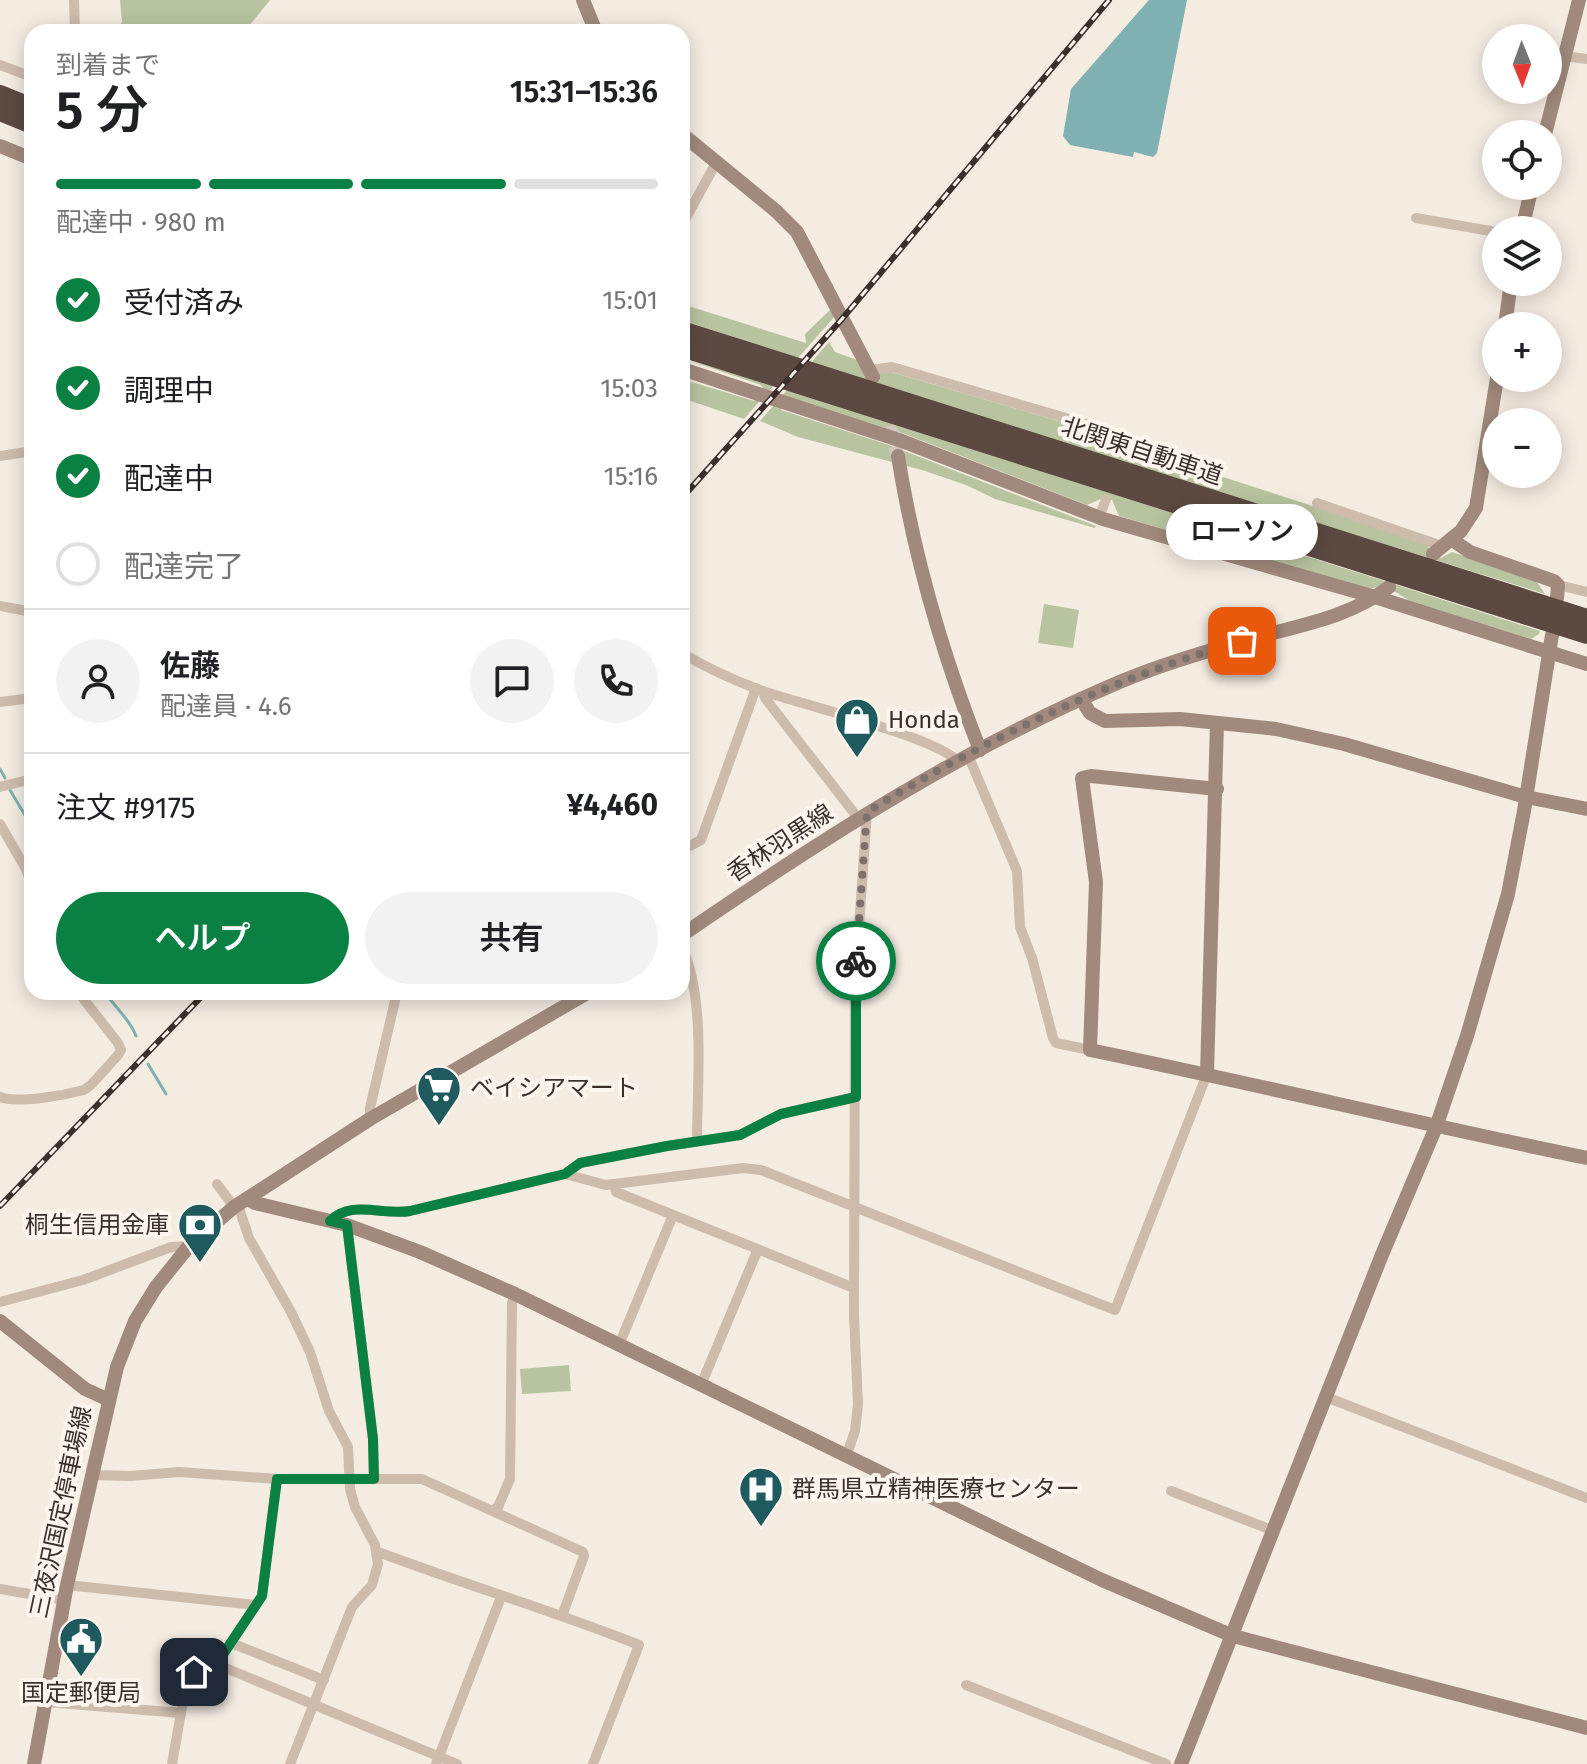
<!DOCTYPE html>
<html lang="ja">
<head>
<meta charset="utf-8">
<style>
  :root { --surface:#fff; --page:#f2f2f2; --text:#202124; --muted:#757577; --line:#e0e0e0; --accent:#0b8043 }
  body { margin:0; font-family:"Fira Sans","Noto Sans JP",sans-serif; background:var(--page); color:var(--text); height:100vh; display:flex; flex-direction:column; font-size:30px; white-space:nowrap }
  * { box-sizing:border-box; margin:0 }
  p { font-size:26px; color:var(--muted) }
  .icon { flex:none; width:44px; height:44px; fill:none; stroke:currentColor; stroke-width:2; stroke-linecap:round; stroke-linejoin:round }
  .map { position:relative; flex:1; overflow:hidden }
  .side { position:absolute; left:24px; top:24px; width:666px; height:976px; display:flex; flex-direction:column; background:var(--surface); border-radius:24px; box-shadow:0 4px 20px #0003 }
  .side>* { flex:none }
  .needle { width:52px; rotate:179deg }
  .fabs { position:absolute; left:1482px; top:24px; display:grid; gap:16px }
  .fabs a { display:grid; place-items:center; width:80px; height:80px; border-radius:50%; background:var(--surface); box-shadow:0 4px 20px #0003; font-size:40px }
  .pin { position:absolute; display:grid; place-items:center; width:68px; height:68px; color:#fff; margin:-34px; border-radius:16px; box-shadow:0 4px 12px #0006 }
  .courier { position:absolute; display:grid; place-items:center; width:80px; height:80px; margin:-40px; border:6px solid #0b8043; border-radius:50%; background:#fff; color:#222; box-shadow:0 2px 10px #0007 }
  .bubble { position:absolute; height:56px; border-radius:28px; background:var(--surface); box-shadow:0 4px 20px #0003; font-size:26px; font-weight:600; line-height:56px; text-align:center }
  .headline em { font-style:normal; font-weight:600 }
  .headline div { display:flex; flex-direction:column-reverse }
  .headline { display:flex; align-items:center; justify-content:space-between; height:136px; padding:0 32px }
  h1 { font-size:52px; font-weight:600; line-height:60px }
  .bar { display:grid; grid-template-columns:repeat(4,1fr); gap:12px 8px; align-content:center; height:96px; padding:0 32px }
  .bar i { height:10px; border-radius:6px; background:var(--line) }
  .bar .current { background:var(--accent) }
  .bar p { grid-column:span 4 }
  .line { display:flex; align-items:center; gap:20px; padding:0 32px; border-top:2px solid var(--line) }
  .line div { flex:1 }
  .round { display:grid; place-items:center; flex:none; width:84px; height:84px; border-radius:42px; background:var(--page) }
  ol { padding:0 32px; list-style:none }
  li { display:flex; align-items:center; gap:24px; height:88px }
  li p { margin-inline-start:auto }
  li .icon { padding:8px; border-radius:50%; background:var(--accent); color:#fff; stroke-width:4 }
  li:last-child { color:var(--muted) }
  li i { width:44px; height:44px; border:4px solid var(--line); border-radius:50% }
  .primary-button { display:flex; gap:16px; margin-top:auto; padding:16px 32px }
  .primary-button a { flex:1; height:92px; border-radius:48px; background:var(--accent); color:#fff; font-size:32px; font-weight:600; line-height:92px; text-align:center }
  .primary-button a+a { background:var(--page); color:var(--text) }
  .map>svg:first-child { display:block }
  .green { fill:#b8c4a0 }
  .water { fill:#7fb0b2 }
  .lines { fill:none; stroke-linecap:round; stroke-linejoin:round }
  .stream { stroke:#7fb0b2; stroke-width:3 }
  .secondary-tunnel { stroke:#cfc6bd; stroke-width:14; stroke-dasharray:14 7; stroke-linecap:butt }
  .street { stroke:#cdbbac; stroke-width:10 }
  .secondary { stroke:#a18a7d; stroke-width:14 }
  .highway { stroke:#5c4a42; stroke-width:20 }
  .rail-casing { stroke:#3b302b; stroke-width:6 }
  .rail { stroke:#fbf5ee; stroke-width:3; stroke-dasharray:9; stroke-linecap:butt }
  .done { stroke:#7c716b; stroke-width:8; stroke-dasharray:0 14.4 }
  .route { stroke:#0b8043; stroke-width:10 }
  .labels { text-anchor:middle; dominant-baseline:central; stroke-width:8; stroke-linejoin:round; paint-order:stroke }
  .street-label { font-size:24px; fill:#3b302b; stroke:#fbf5ee }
  .poi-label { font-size:24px; fill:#3b302b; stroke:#fbf5ee; text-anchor:start }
</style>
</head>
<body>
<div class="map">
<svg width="1587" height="1764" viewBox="0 0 1587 1764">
  <rect width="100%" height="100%" fill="#f4ebe1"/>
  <g class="green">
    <path d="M120 0H270L244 32H115L122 22Z"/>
    <path d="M682 304 806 343 805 334 830 310H832L835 316 744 419 682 398V379L754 401 764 390 761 385 682 358 769 384 783 353 682 320Z"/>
    <path d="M829 342 835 352 860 361 879 377V373L891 372 1103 434 1110 451 1121 453 1132 444 1197 467 1204 483 1211 485 1220 476 1424 542 1430 549 1428 551 1441 558 1452 552 1535 579 1545 594 1284 513 795 392 1540 631 1539 634 1531 639 1410 601 1384 585 1369 589 1213 544 1203 527 1199 526 1181 534 1119 516 1112 500 1103 498 1087 505 905 434 789 398 781 410 889 445 1096 526 1095 528 995 499 966 485 922 470 798 437 760 421Z"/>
    <path d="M1044 604 1079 610 1073 648 1038 643Z"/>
    <path d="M569 1365 571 1391 522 1394 520 1369Z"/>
  </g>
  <path class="water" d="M1149 0H1187L1157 153 1153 157 1134 152 1133 157 1070 145 1063 136 1071 89Z"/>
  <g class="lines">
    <g class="stream">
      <path d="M1120 452 1132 443"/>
      <path d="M0 769 5 778"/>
      <path d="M10 790 32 827"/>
      <path d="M105 992C115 1008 130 1019 136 1036"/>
      <path d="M148 1064 166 1094"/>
    </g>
    <path class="secondary-tunnel" d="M883 406 898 456"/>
    <g class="street">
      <path d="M74 0 75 32"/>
      <path d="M1564 56 1587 59"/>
      <path d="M0 65 32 77"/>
      <path d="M1416 218 1496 232"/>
      <path d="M682 225 716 163"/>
      <path d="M871 370 892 367 1100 428 1117 435 1115 452"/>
      <path d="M0 456 32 451"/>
      <path d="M1317 503 1442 546"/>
      <path d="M1099 518 1106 499"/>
      <path d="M1558 585 1587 592"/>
      <path d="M0 606 32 612"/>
      <path d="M682 653C707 668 733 680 760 690 797 703 938 738 957 761"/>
      <path d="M763 691 765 698 858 818"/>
      <path d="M0 702 32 698"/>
      <path d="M968 755 1017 871 1020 927 1032 958 1053 1038 1056 1043 1090 1050"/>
      <path d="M0 787 32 779"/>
      <path d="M0 824 26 869 32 886"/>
      <path d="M682 850 701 840 756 688"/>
      <path d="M682 947C706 999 697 1085 697 1141"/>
      <path d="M565 992 568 1004"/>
      <path d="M0 1097C18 1104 65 1095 84 1090L91 1085 118 1055 121 1050 118 1043 78 992"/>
      <path d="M370 1119V1108L397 992"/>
      <path d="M565 1174 606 1185 743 1168 761 1170 1115 1310 1207 1074"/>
      <path d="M217 1184 234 1207"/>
      <path d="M614 1184 616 1192 854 1288"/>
      <path d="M238 1205 249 1238 291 1312 310 1352 329 1411 348 1447 350 1489 355 1507 375 1545 378 1564 372 1585 352 1607 290 1764"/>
      <path d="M330 1221C350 1199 385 1216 410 1211L565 1174 580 1163 667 1146 740 1135 781 1114 856 1097"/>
      <path d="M347 1225 373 1439 374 1479"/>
      <path d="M0 1302 83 1280 171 1247 189 1246"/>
      <path d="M619 1345 673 1215"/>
      <path d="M701 1385 758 1249"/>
      <path d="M1326 1397 1587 1498"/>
      <path d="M846 1457 855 1431 858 1404 854 1316 855 984 867 812"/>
      <path d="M92 1475 130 1476 179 1472 277 1479H422L583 1552 584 1556 562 1616"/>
      <path d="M1171 1491 1274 1531"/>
      <path d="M493 1511 498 1507 510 1479 512 1303 515 1294"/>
      <path d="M376 1554 381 1553C466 1585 554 1611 639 1645L593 1764"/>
      <path d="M67 1585 256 1605"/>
      <path d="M0 1589 65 1600"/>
      <path d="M231 1643 324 1680"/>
      <path d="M216 1664 457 1764"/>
      <path d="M966 1685 1166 1764"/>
      <path d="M46 1702 181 1713"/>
      <path d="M172 1764 187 1679 191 1673 218 1662 262 1596 277 1479"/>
      <path d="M436 1764 501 1597"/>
    </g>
    <g class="secondary">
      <path d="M583 0 596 32"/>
      <path d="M682 134 776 211 797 232 873 377"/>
      <path d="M1545 134 1579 0"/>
      <path d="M0 146 32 159"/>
      <path d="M1522 230 1532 186"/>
      <path d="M1505 326 1511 282"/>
      <path d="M682 369 902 441 1103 519 1375 597 1587 664"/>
      <path d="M898 456C914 556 943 656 980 750"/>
      <path d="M1451 539 1470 552 1554 581 1558 585 1557 598"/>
      <path d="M1433 554 1461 531 1476 508 1497 378"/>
      <path d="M1081 699 1090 713 1105 721 1180 719 1276 729 1344 744 1526 797 1587 809"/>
      <path d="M1217 789 1091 776 1082 778 1096 882 1090 1050C1256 1084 1421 1124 1587 1158"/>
      <path d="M682 935C822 839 965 747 1122 681 1165 663 1210 650 1254 638 1301 625 1350 617 1389 587"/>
      <path d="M1207 1074 1217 723"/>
      <path d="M247 1199 255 1203 347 1225 420 1252 515 1294 1021 1541 1102 1580 1233 1636 1587 1728"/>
      <path d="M0 1321 85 1389 109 1400"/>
      <path d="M34 1764 67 1585 117 1367 135 1321 156 1287 189 1246 234 1207 370 1119 589 992"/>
      <path d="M1181 1764 1381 1257 1436 1127 1467 1036 1508 894 1524 811 1552 635"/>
    </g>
    <g class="highway">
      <path d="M0 95 32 108"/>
      <path d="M0 111 32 124"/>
      <path d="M682 331 1587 619"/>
      <path d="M682 347 1587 634"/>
    </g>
    <g class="rail-casing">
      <g id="rail">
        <path d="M682 498 842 319 1109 0"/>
        <path d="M0 1206 206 992"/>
      </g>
    </g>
    <use href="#rail" class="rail"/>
  </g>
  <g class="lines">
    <path class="done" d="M856 961 867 812C984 740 1110 679 1242 641"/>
    <path class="route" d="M194 1672 218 1662 262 1596 277 1479H374L373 1439 347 1225 330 1221C351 1199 384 1216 410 1211L565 1174 580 1163 667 1146 740 1135 781 1114 856 1097V961"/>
  </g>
  <defs>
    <g id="shop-pin" transform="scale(2.3)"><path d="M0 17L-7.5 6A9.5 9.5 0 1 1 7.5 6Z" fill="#1f5a5e" stroke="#fbf5ee"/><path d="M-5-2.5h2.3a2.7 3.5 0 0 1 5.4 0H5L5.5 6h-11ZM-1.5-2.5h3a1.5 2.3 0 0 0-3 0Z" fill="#fff"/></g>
    <g id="supermarket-pin" transform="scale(2.3)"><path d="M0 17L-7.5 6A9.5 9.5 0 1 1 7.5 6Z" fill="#1f5a5e" stroke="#fbf5ee"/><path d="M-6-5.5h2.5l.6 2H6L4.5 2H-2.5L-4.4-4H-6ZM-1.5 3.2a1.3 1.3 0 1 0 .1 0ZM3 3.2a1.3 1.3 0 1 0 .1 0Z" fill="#fff"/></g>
    <g id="bank-pin" transform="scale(2.3)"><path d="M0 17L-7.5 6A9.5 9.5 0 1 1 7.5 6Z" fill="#1f5a5e" stroke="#fbf5ee"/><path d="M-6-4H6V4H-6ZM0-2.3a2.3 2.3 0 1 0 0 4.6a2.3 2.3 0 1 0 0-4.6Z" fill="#fff"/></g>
    <g id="hospital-pin" transform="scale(2.3)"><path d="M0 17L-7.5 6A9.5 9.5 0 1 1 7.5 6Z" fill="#1f5a5e" stroke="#fbf5ee"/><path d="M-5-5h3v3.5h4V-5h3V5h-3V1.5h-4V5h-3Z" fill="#fff"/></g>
    <g id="civic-pin" transform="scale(2.3)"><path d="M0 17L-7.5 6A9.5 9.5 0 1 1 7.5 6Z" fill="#1f5a5e" stroke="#fbf5ee"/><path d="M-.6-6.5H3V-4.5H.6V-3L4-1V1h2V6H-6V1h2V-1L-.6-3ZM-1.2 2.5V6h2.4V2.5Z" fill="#fff"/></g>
  </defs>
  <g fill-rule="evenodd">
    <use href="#shop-pin" x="857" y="720"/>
    <use href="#supermarket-pin" x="439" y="1088"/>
    <use href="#bank-pin" x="200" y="1225"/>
    <use href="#hospital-pin" x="761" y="1489"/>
    <use href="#civic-pin" x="81" y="1639"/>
  </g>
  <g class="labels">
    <g class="street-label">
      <text transform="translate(1142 451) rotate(18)">北関東自動車道</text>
      <text transform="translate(780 843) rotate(-33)">香林羽黒線</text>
      <text transform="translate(61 1512) rotate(-78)">三夜沢国定停車場線</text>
    </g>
    <g class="poi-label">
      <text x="888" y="720">Honda</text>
      <text x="470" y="1088">ベイシアマート</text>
      <text x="169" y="1225" text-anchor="end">桐生信用金庫</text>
      <text x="792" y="1489">群馬県立精神医療センター</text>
      <text x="81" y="1693" text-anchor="middle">国定郵便局</text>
    </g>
  </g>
</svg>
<div class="fabs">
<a><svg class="needle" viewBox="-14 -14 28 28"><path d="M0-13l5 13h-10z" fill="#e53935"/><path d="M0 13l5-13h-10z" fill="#757577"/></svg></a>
<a><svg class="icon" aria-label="locate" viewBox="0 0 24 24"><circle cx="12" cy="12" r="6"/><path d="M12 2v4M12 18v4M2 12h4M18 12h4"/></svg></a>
<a><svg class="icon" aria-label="layers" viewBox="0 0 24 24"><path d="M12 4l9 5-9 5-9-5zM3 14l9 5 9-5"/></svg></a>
<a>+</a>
<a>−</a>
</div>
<div class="pin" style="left:1242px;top:641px;background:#ea580c"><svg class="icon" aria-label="bag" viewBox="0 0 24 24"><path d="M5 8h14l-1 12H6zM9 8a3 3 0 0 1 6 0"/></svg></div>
<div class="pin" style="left:194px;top:1672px;background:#1f2937"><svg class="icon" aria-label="home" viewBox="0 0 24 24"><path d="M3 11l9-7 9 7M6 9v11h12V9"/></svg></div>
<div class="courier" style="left:856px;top:961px"><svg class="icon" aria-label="bike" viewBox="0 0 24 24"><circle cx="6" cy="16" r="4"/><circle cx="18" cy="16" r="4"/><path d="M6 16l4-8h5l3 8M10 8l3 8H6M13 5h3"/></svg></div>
<div class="bubble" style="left:1166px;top:504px;width:152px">ローソン</div>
<section class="side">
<div class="headline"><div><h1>5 分</h1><p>到着まで</p></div><em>15:31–15:36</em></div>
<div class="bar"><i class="current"></i><i class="current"></i><i class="current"></i><i></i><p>配達中 · 980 m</p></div>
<ol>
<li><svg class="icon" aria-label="check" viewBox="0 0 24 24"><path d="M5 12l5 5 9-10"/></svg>受付済み<p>15:01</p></li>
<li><svg class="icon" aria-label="check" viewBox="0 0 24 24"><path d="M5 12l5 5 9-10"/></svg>調理中<p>15:03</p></li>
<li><svg class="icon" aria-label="check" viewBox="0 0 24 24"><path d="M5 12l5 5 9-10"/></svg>配達中<p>15:16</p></li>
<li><i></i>配達完了</li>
</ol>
<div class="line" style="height:144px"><a class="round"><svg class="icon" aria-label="person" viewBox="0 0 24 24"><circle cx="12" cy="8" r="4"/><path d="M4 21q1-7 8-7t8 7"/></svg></a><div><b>佐藤</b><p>配達員 · 4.6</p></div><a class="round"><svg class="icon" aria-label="chat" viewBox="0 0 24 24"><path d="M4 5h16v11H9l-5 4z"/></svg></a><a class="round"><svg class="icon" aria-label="phone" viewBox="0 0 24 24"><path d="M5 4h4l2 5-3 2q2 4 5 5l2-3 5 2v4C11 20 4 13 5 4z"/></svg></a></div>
<div class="line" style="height:104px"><div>注文 #9175</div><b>¥4,460</b></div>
<div class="primary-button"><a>ヘルプ</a><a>共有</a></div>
</section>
</div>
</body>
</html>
